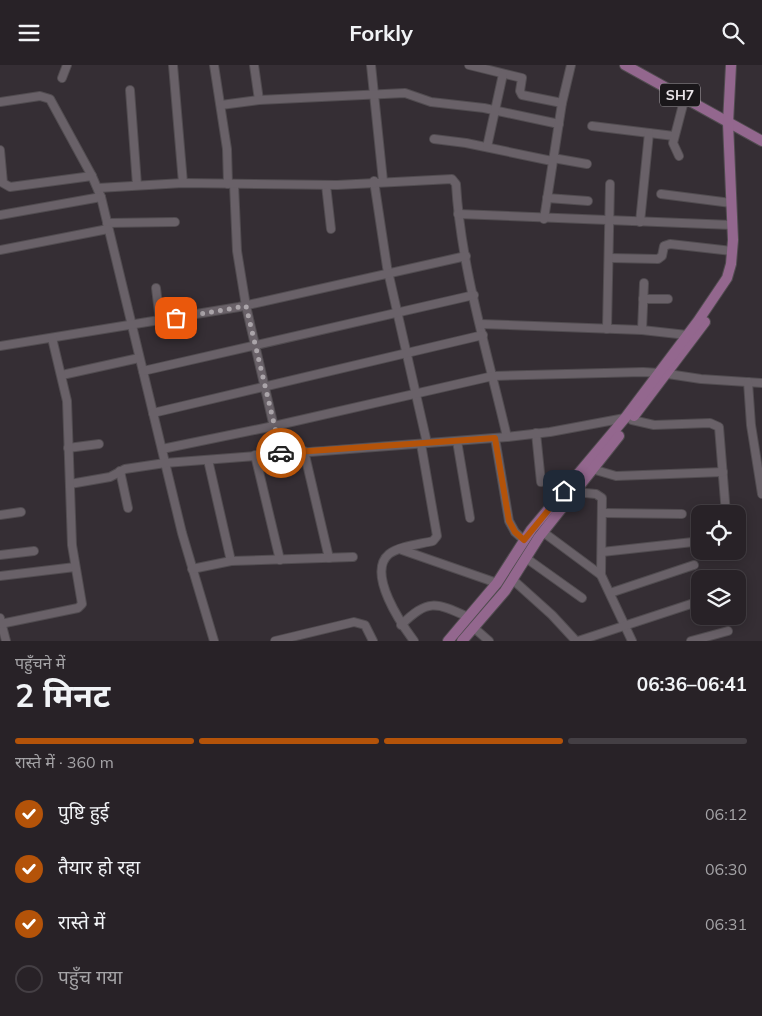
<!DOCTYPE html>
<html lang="hi">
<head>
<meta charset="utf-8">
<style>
  :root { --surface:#282227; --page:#342f33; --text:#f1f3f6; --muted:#a5a4a7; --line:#443f44; --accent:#b45309 }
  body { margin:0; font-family:Mulish,"Noto Sans Devanagari",sans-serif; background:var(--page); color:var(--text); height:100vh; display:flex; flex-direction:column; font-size:19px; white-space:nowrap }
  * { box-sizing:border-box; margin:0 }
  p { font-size:16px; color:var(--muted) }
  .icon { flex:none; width:28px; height:28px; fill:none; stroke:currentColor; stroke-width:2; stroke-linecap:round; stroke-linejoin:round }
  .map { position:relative; height:576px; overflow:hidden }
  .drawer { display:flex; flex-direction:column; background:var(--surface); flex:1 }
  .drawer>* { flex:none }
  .fabs { position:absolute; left:691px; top:440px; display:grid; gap:10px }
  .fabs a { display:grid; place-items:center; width:55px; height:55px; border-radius:10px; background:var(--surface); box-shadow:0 2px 12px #0003,0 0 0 1px var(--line); font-size:25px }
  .pin { position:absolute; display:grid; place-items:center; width:42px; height:42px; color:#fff; margin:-21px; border-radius:10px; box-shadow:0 2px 8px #0006 }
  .courier { position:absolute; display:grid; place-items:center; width:50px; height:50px; margin:-25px; border:4px solid #b45309; border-radius:50%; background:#fff; color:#222; box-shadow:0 1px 6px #0007 }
  .overview em { font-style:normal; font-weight:700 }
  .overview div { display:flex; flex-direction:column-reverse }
  .overview { display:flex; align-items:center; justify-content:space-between; height:85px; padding:0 15px }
  h1 { font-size:32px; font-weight:700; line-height:38px }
  .bar { display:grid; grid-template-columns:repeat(4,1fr); gap:8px 5px; align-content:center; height:60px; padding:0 15px }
  .bar i { height:6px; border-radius:4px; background:var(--line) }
  .bar .on { background:var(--accent) }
  .bar p { grid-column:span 4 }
  ol { padding:0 15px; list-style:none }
  li { display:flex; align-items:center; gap:15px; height:55px }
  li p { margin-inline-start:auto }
  li .icon { padding:5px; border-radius:50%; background:var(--accent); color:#fff; stroke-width:4 }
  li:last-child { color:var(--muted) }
  li i { width:28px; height:28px; border:2px solid var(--line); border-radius:50% }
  header { display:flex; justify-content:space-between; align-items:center; height:65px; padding:0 15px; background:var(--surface); font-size:22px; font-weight:700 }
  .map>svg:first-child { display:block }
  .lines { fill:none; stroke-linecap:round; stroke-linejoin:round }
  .minor-casing { stroke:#514c50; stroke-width:10 }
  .major-casing { stroke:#514c50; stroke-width:12 }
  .minor { stroke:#696168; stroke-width:8 }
  .major { stroke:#93678e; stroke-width:10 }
  .done { stroke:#aaa4a9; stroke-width:5; stroke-dasharray:0 9 }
  .route { stroke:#b45309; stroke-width:6 }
  .labels { text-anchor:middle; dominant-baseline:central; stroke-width:5; stroke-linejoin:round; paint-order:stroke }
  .shield { fill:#1a171a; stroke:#aba6aa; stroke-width:1 }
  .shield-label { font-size:14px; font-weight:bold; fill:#e9e4e8 }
</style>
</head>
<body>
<header><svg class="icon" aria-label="menu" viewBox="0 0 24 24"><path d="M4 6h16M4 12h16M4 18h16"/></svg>Forkly<svg class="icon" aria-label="search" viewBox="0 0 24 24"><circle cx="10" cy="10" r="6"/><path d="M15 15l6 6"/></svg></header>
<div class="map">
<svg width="762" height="576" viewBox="0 0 762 576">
  <rect width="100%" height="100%" fill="#352e34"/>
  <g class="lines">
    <g class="minor-casing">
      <g id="minor">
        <path d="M173 0 183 118"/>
        <path d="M214 0 227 84 228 119"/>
        <path d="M254 0 259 35"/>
        <path d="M371 0 383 116"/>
        <path d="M469 0 522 13 520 26 522 30 562 38"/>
        <path d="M62 13 67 0"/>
        <path d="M130 25 137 120"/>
        <path d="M0 37 40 31 50 34 92 111 101 132 182 468 214 576"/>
        <path d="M221 40 259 35 405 28 431 37 484 43 559 59"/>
        <path d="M592 61 674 71"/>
        <path d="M434 74 466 78 552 96"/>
        <path d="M487 82 503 9"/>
        <path d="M0 85 3 118 10 122 92 111"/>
        <path d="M679 91 673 78 685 32"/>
        <path d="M553 93 587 99"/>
        <path d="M374 116 387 202 427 378"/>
        <path d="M234 119 237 186 246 241 280 388"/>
        <path d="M326 120 331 164"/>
        <path d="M98 123 183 118 337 120 452 114 456 119C461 204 488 289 507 372"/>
        <path d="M661 129 731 138"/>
        <path d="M547 133 588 136"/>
        <path d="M458 149 732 160"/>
        <path d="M0 150 101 132"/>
        <path d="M544 154 562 38 571 0"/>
        <path d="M640 157 649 68"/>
        <path d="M107 158 175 157"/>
        <path d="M0 185 108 164"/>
        <path d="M610 193 658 194 662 191 664 181 670 179 732 186"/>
        <path d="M156 223 160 256"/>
        <path d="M643 234H668"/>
        <path d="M480 259 642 265 687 270"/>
        <path d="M607 264 610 119"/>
        <path d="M642 265 644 218"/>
        <path d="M0 281 239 242 466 191"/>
        <path d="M143 306 474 230"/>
        <path d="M668 309 701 314 762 318"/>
        <path d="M62 310 139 293"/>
        <path d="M748 317 751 360 762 429"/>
        <path d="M153 348 483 270"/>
        <path d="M632 355 654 360 710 358 719 362 726 449"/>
        <path d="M536 368 541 417"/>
        <path d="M495 373 509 456 515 467 524 475"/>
        <path d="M457 376 470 453"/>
        <path d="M68 383 99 379"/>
        <path d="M162 384 274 361 493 311 643 307 659 308"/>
        <path d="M304 386 329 493"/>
        <path d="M255 390 280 495"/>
        <path d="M208 395 231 496"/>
        <path d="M592 404 616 411 723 407"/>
        <path d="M120 406 128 443"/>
        <path d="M70 419 110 412 125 404 165 398 507 372 550 367 625 353"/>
        <path d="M575 427 596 429 602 433 601 510"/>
        <path d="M603 448 682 449"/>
        <path d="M0 450 21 447"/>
        <path d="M543 467 601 510 632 576"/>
        <path d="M402 485 497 518"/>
        <path d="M602 487 693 477"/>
        <path d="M0 490 34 486"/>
        <path d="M526 493 582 533"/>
        <path d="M192 504 231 496 353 492"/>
        <path d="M0 511 75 502"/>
        <path d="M512 514 552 550 576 576"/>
        <path d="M610 528 694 500"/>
        <path d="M0 553 6 576"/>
        <path d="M0 559 78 543 82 539 72 480 67 336 52 273"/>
        <path d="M401 560C428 534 435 537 468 552"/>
        <path d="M473 562 489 576"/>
        <path d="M275 576 354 557 365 560 373 576"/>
        <path d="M414 576C402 560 366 508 389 489 399 481 421 479 433 476L437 471 421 379"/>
        <path d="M578 576 700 536"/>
        <path d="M691 576 728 566"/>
      </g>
    </g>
    <g class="major-casing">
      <g id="major">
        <path d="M625 0 762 76"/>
        <path d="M634 351 705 257"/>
        <path d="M448 576 497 518 531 465 625 353 698 256 727 213 731 199 733 175 728 58 731 0"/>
        <path d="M462 576 505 526 539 472 619 371"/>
      </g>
    </g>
    <use href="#minor" class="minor"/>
    <use href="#major" class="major"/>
  </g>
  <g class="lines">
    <path class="done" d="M176 253 246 241 281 388"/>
    <path class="route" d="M281 388 495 373 509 456 515 467 524 475 564 426"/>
  </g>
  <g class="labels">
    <rect class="shield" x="660" y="18.5" width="40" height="23" rx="4"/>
    <g class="shield-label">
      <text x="680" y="30">SH7</text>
    </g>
  </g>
</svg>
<div class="fabs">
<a><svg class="icon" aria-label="locate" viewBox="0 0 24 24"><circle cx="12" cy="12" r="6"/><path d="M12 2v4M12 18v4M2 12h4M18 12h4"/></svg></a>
<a><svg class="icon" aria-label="layers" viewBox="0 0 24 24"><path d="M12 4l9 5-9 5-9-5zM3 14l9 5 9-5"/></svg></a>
</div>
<div class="pin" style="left:176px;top:253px;background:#ea580c"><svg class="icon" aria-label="bag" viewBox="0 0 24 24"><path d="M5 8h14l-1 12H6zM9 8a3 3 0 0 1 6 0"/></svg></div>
<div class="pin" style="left:564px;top:426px;background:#1f2937"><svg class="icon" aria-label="home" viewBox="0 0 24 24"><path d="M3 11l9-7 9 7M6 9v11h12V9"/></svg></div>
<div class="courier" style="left:281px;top:388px"><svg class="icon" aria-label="car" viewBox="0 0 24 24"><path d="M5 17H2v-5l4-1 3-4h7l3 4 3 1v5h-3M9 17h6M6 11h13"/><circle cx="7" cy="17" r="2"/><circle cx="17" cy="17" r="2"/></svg></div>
</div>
<section class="drawer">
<div class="overview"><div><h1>2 मिनट</h1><p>पहुँचने में</p></div><em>06:36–06:41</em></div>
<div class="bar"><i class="on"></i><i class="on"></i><i class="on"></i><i></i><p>रास्ते में · 360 m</p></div>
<ol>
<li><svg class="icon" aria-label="check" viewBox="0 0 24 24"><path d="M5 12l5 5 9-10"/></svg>पुष्टि हुई<p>06:12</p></li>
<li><svg class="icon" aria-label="check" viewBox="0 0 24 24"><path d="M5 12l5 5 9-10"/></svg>तैयार हो रहा<p>06:30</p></li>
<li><svg class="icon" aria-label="check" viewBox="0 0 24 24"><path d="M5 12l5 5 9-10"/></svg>रास्ते में<p>06:31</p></li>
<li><i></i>पहुँच गया</li>
</ol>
</section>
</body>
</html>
